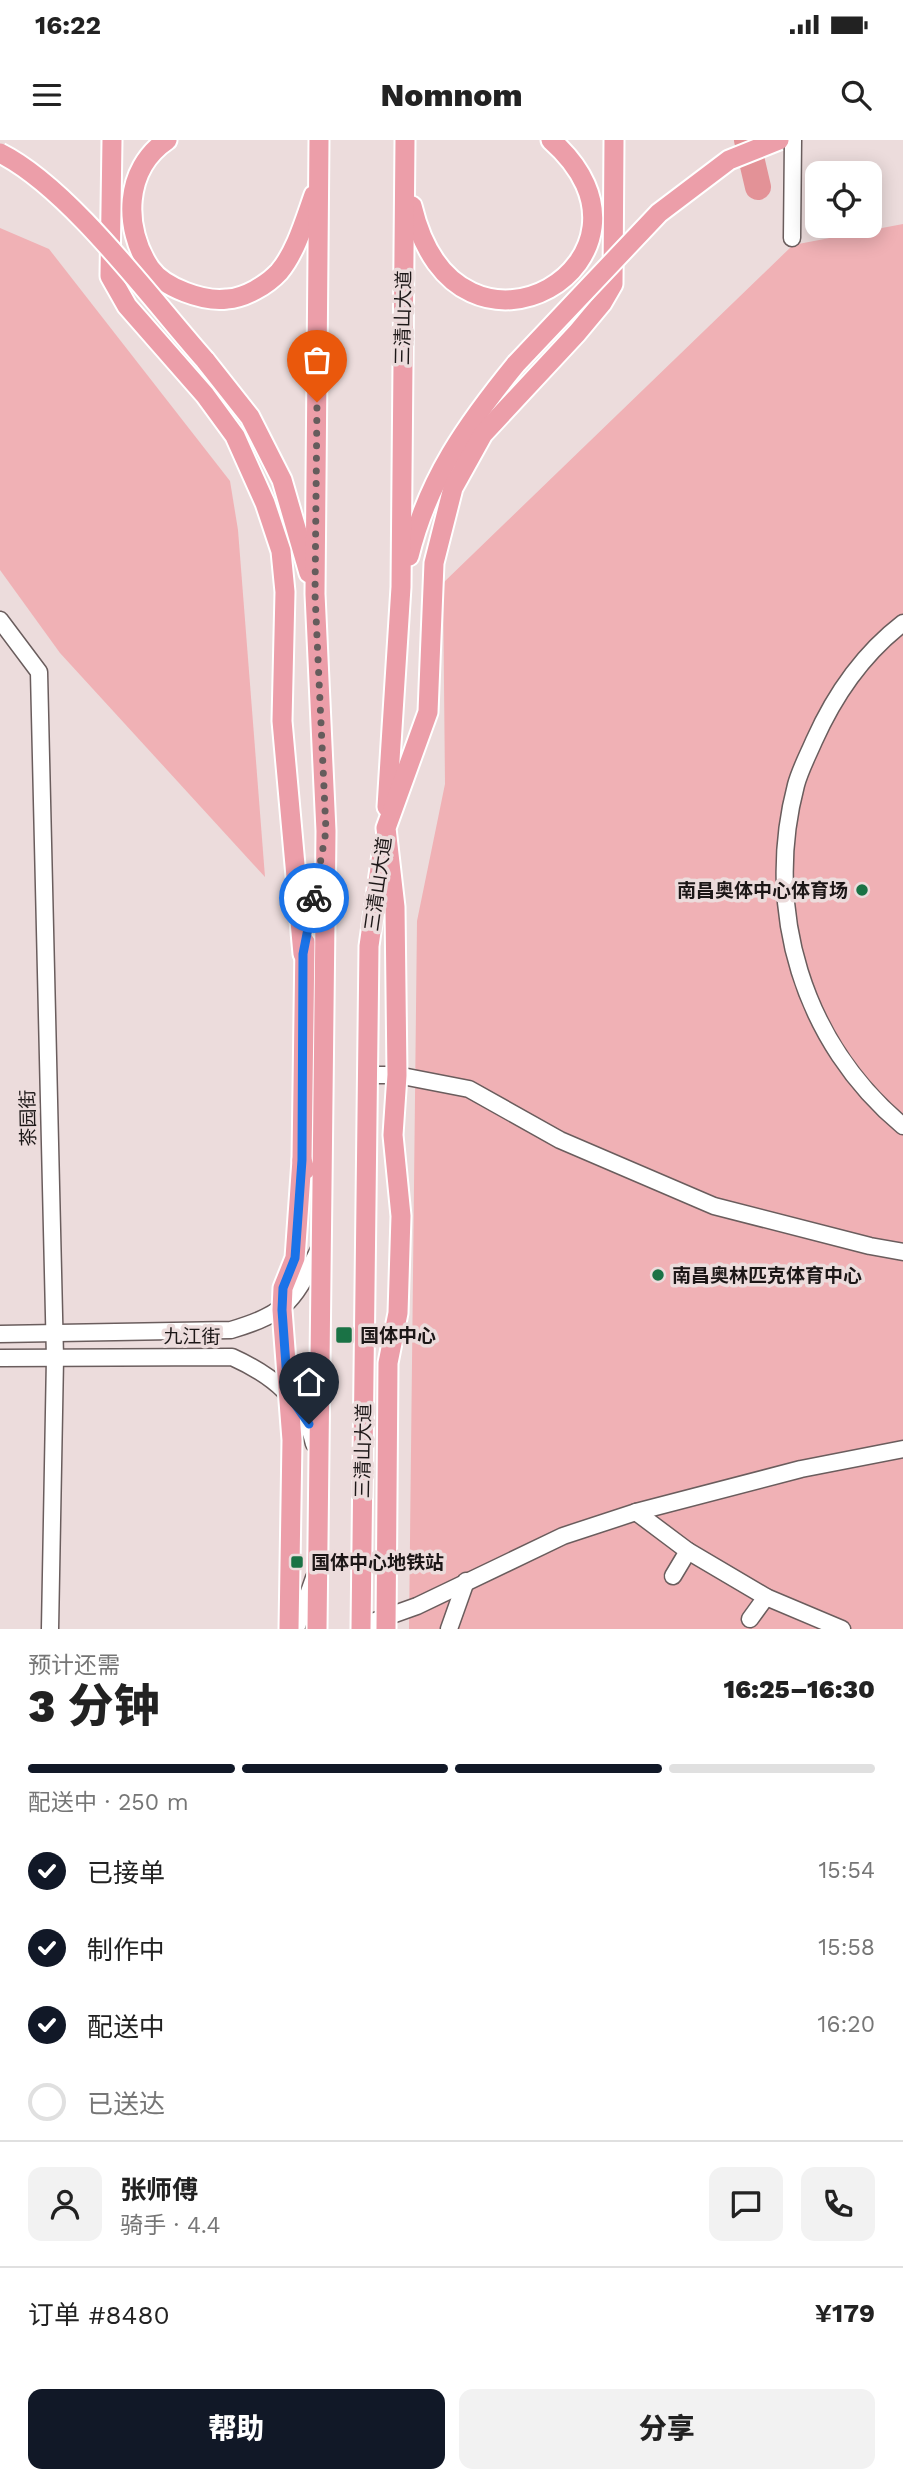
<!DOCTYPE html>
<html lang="zh">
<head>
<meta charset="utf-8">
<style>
  :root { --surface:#fff; --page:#f2f2f2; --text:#222; --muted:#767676; --line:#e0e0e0; --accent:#111827 }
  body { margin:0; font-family:"Work Sans","Noto Sans SC",sans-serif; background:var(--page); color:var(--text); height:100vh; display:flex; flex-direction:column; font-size:26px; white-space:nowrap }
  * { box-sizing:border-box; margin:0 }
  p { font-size:23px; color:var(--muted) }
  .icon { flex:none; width:38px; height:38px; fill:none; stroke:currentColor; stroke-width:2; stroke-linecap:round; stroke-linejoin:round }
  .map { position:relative; height:1489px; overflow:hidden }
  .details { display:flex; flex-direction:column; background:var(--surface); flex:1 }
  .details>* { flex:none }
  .controls { position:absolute; left:805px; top:21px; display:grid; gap:14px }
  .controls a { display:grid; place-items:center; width:77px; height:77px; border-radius:14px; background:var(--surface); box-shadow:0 4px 18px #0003; font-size:35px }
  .pin { position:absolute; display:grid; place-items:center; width:60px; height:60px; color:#fff; margin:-72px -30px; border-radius:50% 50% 50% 0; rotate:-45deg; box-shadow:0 0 7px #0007 }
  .pin .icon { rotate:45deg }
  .courier { position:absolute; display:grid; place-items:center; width:70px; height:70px; margin:-35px; border:5px solid #1a73e8; border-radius:50%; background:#fff; color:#222; box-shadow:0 2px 9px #0007 }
  .headline em { font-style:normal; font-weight:800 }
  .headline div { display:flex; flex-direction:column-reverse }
  .headline { display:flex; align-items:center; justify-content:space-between; height:119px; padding:0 28px }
  h1 { font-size:46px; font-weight:800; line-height:52px }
  .bar { display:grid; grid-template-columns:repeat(4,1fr); gap:10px 7px; align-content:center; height:84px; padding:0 28px }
  .bar i { height:9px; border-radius:5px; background:var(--line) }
  .bar .current { background:var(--accent) }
  .bar p { grid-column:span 4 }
  .line { display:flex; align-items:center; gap:18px; padding:0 28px; border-top:2px solid var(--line) }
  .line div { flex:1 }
  .round { display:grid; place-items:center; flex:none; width:74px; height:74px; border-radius:14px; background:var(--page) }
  ol { padding:0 28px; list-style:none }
  li { display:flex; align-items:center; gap:21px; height:77px }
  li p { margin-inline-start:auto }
  li .icon { padding:7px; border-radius:50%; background:var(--accent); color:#fff; stroke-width:4 }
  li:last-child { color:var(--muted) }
  li i { width:38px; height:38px; border:4px solid var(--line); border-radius:50% }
  .primary-button { display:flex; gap:14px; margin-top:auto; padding:14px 28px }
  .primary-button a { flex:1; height:80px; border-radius:14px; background:var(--accent); color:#fff; font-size:28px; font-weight:800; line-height:80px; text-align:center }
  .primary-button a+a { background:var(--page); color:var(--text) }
  .status { display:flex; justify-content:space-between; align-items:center; height:49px; padding:0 35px; background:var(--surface); direction:ltr }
  .status svg { height:19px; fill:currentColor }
  header { display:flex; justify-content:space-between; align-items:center; height:91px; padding:0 28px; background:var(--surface); font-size:32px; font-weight:800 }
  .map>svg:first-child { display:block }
  .green { fill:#f0b1b5 }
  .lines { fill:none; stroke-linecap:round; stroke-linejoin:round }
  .river { stroke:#e39297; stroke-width:26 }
  .minor-casing { stroke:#6a5d5d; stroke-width:19 }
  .major-casing { stroke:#fff; stroke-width:23 }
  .minor { stroke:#fff; stroke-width:16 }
  .major { stroke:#ec9ea9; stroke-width:19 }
  .major-bridge-casing { stroke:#fff; stroke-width:23; stroke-linecap:butt }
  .major-bridge { stroke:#ec9ea9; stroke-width:19 }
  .done { stroke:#655c5c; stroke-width:7; stroke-dasharray:0 12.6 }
  .route { stroke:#1a73e8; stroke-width:9 }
  .poi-dot { fill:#1a7245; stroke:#ecdcdc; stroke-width:2.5 }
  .labels { text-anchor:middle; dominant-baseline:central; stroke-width:7; stroke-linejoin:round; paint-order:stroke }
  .street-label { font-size:19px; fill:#1c1717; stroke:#ecdcdc }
  .poi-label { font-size:19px; font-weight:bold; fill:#1c1717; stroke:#ecdcdc; text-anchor:start }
</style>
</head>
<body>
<div class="status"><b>16:22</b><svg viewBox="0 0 49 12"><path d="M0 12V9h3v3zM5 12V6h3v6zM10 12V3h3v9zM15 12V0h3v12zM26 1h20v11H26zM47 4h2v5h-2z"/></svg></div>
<header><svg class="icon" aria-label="menu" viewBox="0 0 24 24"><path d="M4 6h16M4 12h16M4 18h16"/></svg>Nomnom<svg class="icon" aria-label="search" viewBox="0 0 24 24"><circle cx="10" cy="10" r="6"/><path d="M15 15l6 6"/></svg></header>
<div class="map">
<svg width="903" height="1489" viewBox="0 0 903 1489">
  <rect width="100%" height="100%" fill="#ecdcdc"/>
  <g class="green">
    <path d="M903 84V1489H409L417 781 445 644 443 443 793 105Z"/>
    <path d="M0 88 49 109 230 341 238 390 265 737 60 513 0 430Z"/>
  </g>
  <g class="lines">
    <path class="river" d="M747 0 758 47"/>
    <g class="minor-casing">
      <g id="minor">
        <path d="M792 98 793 0"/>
        <path d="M0 480 39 532 55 1218 50 1489"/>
        <path d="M903 483C864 513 834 556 814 601 808 615 800 630 796 645 763 770 803 903 903 986"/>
        <path d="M367 935H397L469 949 560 1000 714 1066 870 1106 903 1112"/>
        <path d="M0 1194 231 1190C289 1173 296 1158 321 1105"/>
        <path d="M0 1218 232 1217C272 1235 304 1260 314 1304"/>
        <path d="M636 1372 688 1411 766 1457 842 1489"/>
        <path d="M673 1436 688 1411"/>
        <path d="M750 1479 766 1457"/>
        <path d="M361 1486 417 1466 563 1396 636 1372 801 1329 903 1309"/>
        <path d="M296 1489 314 1438"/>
        <path d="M449 1489 466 1441"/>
      </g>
    </g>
    <g class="major-casing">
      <g id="major">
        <path d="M112 0 110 136 127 166 205 255 235 296 265 363 281 411 285 452 282 581 303 814"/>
        <path d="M167 0C124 29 123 88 150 128 164 148 204 162 227 159 245 158 267 145 279 132 296 112 305 80 314 55"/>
        <path d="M412 66C457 256 685 118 551 0"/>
        <path d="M205 220 250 277 282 340 309 433"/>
        <path d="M409 416C428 339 467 284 516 224"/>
        <path d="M387 667 401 447 405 0"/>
        <path d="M305 1030 302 1020 305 802"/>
        <path d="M289 1489 292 1300 282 1170 283 1148 295 1118 302 1020"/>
        <path d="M317 1489 326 691 315 454 319 0"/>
        <path d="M361 1489 369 806 382 714"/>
        <path d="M386 1489 388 1223 398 1173 401 1076 393 995 397 935 395 767 386 688 428 572 434 423 453 348 483 294 577 193 602 163 613 144 614 0"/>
      </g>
    </g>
    <use href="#minor" class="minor"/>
    <use href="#major" class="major"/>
    <g class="major-bridge-casing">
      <g id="major-bridge">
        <path d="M0 13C70 48 151 159 205 220"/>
        <path d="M516 224 659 73 729 20 779 0"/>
      </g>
    </g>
    <use href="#major-bridge" class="major-bridge"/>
  </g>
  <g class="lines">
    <path class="done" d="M314 758 326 691 315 454 317 262"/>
    <path class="route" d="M309 1284 288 1254 282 1170 283 1148 295 1118 302 1020 303 814 314 758"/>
  </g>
  <g class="poi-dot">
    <circle cx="862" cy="750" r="7"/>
    <circle cx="658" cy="1135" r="7"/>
    <rect x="335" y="1186" width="18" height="18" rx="3.5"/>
    <rect x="290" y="1415" width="14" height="14" rx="3.5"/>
  </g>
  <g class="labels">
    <g class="street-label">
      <text transform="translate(403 178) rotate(-89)">三清山大道</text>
      <text transform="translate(378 744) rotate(-82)">三清山大道</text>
      <text transform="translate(28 978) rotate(-91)">茶园街</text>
      <text x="192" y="1196">九江街</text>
      <text transform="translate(363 1311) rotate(-89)">三清山大道</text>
    </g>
    <g class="poi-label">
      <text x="848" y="750" text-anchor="end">南昌奥体中心体育场</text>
      <text x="672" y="1135">南昌奥林匹克体育中心</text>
      <text x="360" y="1195">国体中心</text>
      <text x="311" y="1422">国体中心地铁站</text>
    </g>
  </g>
</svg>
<div class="controls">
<a><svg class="icon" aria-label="locate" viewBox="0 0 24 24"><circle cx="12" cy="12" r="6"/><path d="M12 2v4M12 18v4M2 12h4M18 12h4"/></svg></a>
</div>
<div class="pin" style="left:317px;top:262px;background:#ea580c"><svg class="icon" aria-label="bag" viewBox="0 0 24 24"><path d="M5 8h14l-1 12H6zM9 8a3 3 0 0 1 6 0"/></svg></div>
<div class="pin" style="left:309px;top:1284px;background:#1f2937"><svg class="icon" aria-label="home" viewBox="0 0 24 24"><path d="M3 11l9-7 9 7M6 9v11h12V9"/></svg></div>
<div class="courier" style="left:314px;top:758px"><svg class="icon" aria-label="bike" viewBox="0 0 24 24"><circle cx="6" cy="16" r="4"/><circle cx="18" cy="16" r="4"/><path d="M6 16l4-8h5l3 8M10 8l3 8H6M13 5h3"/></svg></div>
</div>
<section class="details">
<div class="headline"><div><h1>3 分钟</h1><p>预计还需</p></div><em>16:25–16:30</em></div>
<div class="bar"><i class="current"></i><i class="current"></i><i class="current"></i><i></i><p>配送中 · 250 m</p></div>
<ol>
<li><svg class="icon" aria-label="check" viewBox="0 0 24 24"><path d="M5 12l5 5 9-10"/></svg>已接单<p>15:54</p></li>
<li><svg class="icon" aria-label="check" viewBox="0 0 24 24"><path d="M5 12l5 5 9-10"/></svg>制作中<p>15:58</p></li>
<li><svg class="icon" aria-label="check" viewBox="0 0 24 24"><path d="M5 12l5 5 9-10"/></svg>配送中<p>16:20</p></li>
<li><i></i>已送达</li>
</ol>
<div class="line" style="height:126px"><a class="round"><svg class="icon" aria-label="person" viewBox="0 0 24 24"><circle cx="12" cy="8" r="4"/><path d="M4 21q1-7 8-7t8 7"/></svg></a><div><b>张师傅</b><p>骑手 · 4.4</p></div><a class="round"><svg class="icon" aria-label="chat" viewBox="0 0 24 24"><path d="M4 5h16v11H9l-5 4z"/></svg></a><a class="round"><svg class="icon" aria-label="phone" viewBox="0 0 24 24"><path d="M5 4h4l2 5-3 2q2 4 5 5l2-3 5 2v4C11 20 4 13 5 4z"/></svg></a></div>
<div class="line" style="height:91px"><div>订单 #8480</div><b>¥179</b></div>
<div class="primary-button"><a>帮助</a><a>分享</a></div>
</section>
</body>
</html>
